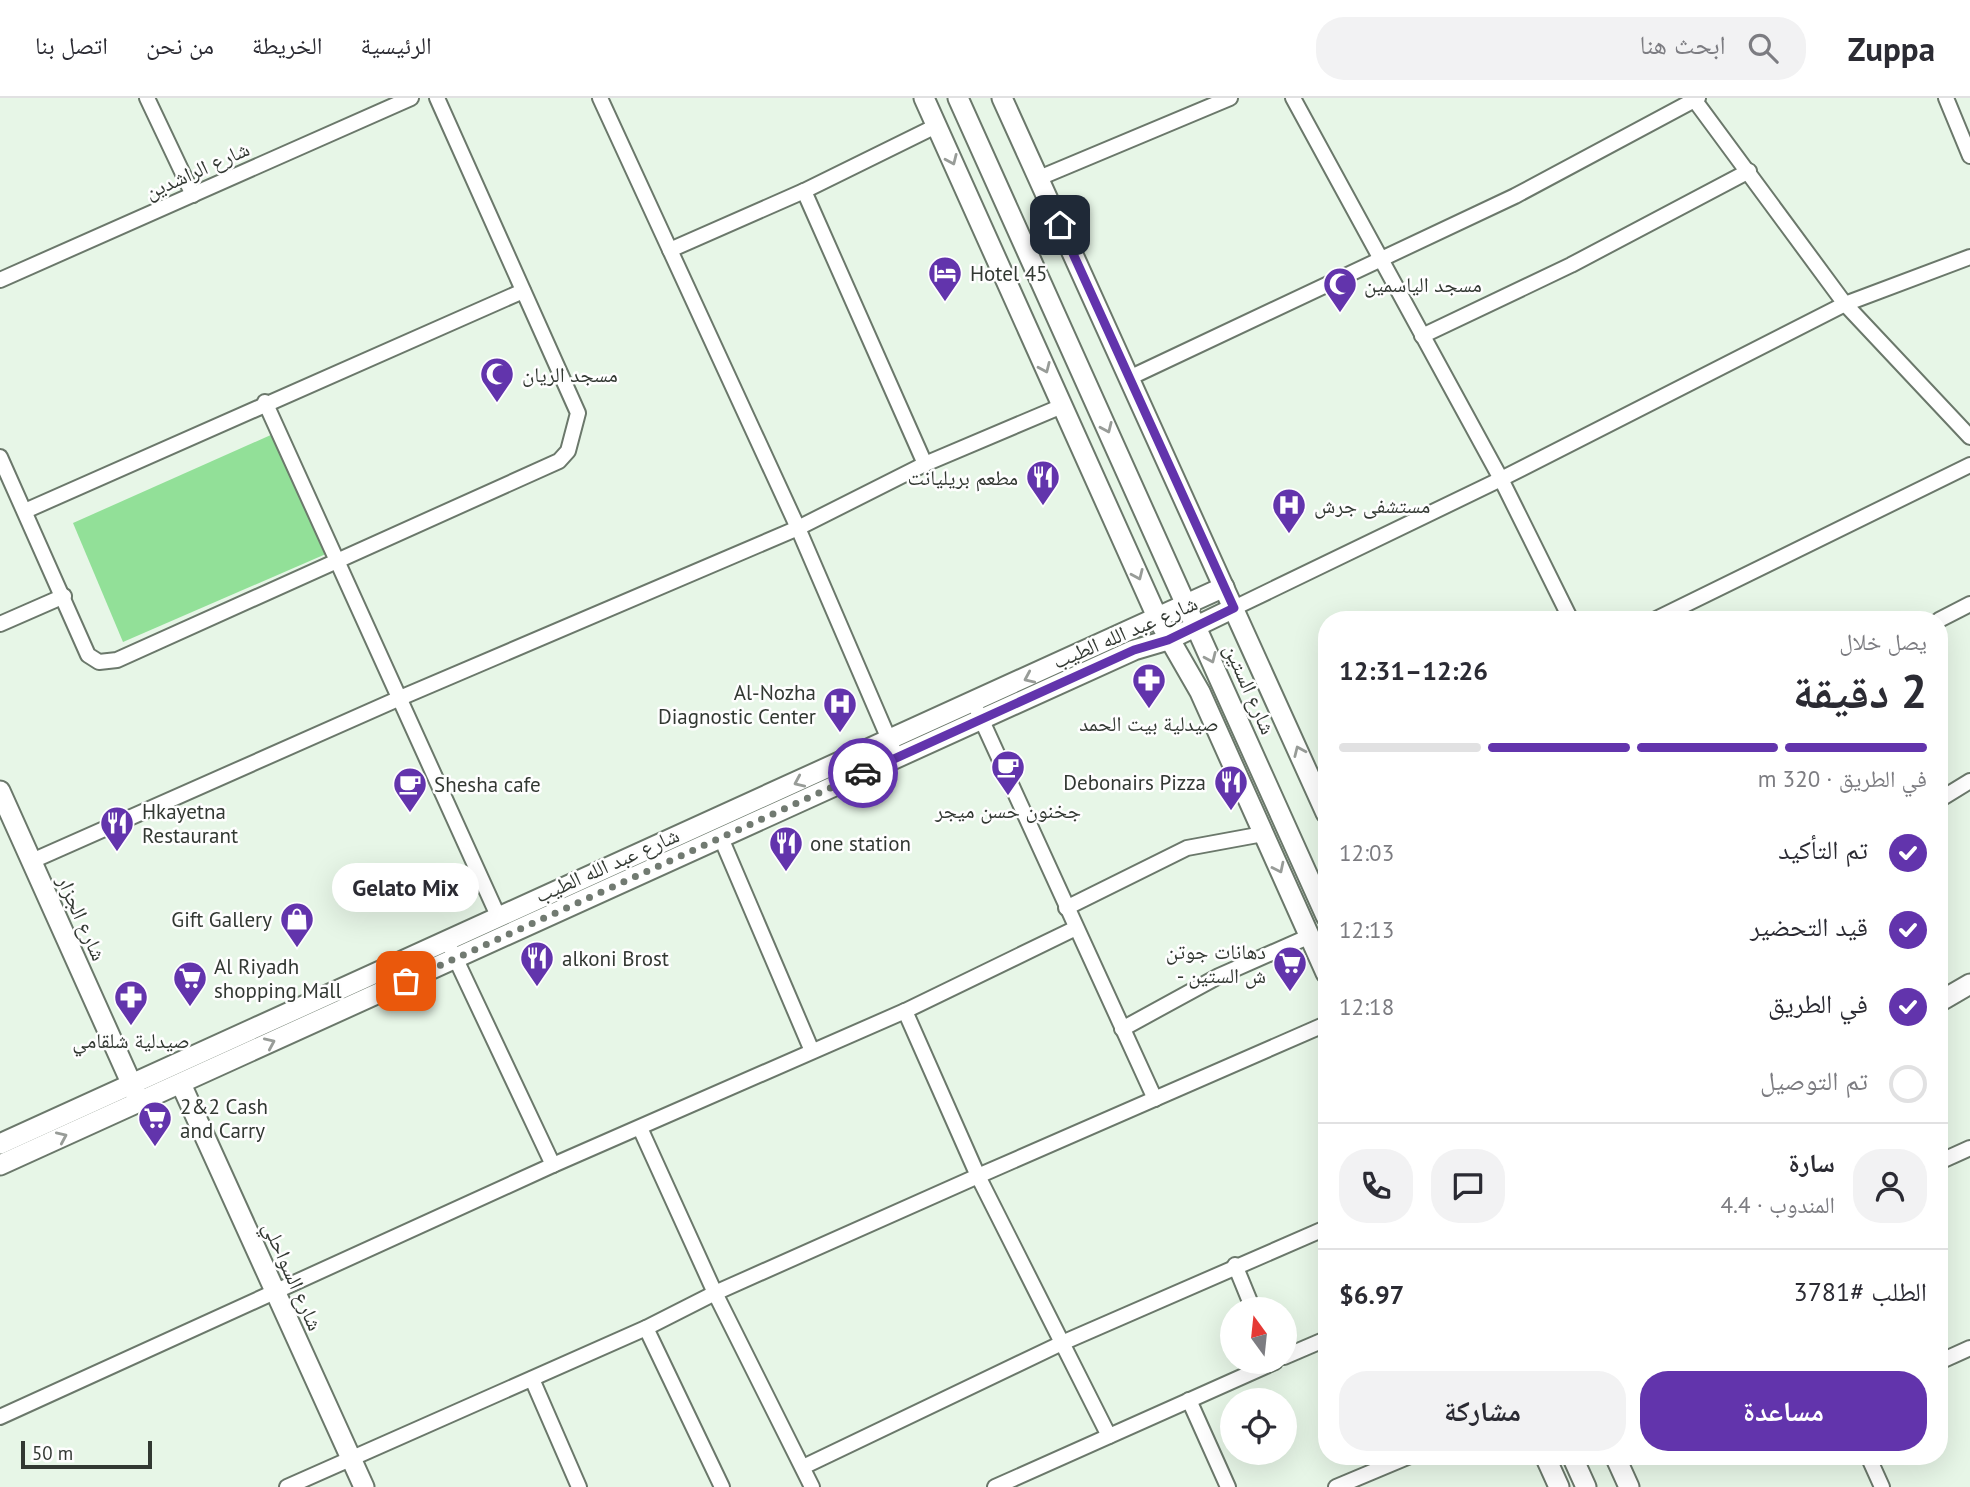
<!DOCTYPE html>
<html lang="ar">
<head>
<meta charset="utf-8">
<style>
  :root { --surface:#fff; --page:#f2f2f3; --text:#2b2b33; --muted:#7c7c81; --line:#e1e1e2; --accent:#6234ac }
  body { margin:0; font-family:"PT Sans","Noto Naskh Arabic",sans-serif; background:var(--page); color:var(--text); direction:rtl; height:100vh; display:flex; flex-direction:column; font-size:26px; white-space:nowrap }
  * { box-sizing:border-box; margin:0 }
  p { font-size:23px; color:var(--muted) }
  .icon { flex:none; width:38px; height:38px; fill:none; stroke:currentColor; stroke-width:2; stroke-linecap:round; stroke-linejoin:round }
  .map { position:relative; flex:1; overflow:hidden; direction:ltr }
  .sheet { position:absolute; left:1318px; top:513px; width:630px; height:854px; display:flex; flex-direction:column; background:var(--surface); border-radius:28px; box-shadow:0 7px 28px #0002; direction:rtl }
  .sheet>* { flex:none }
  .needle { width:46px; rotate:345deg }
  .fabs { position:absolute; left:1220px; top:1199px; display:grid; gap:14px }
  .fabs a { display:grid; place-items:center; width:77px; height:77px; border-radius:50%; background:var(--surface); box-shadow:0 7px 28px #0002; font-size:35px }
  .scale { position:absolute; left:21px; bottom:18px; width:131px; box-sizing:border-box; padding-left:7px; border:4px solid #323832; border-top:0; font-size:19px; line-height:24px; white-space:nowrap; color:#323832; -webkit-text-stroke:5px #fefefe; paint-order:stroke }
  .pin { position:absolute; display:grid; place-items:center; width:60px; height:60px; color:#fff; margin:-30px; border-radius:14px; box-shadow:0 4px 10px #0006 }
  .courier { position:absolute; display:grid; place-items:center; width:70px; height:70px; margin:-35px; border:5px solid #6234ac; border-radius:50%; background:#fff; color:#222; box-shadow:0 2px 9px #0007 }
  .bubble { position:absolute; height:49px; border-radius:24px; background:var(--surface); box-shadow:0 7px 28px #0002; font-size:23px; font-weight:800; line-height:49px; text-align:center; direction:rtl }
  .headline em { font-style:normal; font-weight:800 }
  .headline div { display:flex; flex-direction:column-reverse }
  .headline { display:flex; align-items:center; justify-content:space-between; height:119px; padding:0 21px }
  h1 { font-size:46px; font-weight:800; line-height:52px }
  .bar { display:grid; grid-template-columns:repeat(4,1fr); gap:10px 7px; align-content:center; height:84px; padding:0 21px }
  .bar i { height:9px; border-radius:5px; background:var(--line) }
  .bar .active { background:var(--accent) }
  .bar p { grid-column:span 4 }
  .line { display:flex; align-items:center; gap:18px; padding:0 21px; border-top:2px solid var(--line) }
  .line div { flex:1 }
  .round { display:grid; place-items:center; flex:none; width:74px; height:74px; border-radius:28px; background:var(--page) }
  ol { padding:0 21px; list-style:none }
  li { display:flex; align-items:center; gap:21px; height:77px }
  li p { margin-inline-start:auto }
  li .icon { padding:7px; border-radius:50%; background:var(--accent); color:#fff; stroke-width:4 }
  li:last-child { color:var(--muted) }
  li i { width:38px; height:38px; border:4px solid var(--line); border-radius:50% }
  .button { display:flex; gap:14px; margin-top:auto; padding:14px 21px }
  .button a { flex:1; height:80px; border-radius:28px; background:var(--accent); color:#fff; font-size:28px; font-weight:800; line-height:80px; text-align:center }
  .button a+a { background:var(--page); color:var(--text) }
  header { display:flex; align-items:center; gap:42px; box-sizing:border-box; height:98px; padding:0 35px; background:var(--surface); border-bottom:2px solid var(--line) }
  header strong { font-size:33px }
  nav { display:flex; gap:38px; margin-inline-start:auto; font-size:24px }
  .search { width:490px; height:63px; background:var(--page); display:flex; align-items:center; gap:18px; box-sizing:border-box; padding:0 24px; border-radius:28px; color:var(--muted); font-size:26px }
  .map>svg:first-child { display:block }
  .park { fill:#92e098 }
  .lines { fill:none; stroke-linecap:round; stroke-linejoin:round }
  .street-casing { stroke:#6b786b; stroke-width:18 }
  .secondary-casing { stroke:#6b786b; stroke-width:23 }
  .street { stroke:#fff; stroke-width:14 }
  .secondary { stroke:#fff; stroke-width:19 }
  .oneway { stroke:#989c98 }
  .done { stroke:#717a71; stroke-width:7; stroke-dasharray:0 12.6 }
  .route { stroke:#6234ac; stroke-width:9 }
  .labels { text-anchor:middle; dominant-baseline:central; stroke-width:5; stroke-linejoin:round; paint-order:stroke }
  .street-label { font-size:21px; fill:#323832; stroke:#fefefe }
  .poi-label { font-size:21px; fill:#323832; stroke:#fefefe; text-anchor:start }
</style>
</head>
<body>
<header>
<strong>Zuppa</strong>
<div class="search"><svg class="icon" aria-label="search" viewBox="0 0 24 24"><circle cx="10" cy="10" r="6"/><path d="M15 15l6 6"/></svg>ابحث هنا</div>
<nav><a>الرئيسية</a><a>الخريطة</a><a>من نحن</a><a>اتصل بنا</a></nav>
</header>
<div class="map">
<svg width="1970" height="1389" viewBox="0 0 1970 1389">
  <rect width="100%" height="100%" fill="#e7f6e7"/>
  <path class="park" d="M282 332 335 452 123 544 73 425Z"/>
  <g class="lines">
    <g class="street-casing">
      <g id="street">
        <path d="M147 0 193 97"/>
        <path d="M600 0 670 152"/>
        <path d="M1293 0 1501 381 1571 522"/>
        <path d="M1693 0 1845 206 1970 339"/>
        <path d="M1946 0 1970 58"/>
        <path d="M1039 80 1230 0"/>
        <path d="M804 93 925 366"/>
        <path d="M0 182 411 0"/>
        <path d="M1422 238 1571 167 1749 73"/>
        <path d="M1129 280 1515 98 1698 0"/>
        <path d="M265 304 499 820"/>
        <path d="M0 359 88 557 99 564 117 562 559 363 568 353 578 315 437 0"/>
        <path d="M25 413 523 193"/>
        <path d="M1234 510 1501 381 1845 206 1970 159"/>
        <path d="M1654 522 1970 367"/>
        <path d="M1939 522 1970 506"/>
        <path d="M0 526 64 498"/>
        <path d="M978 614 1155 1001"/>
        <path d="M897 660 798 430 670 152 804 93 936 28"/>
        <path d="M1939 702 1970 683"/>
        <path d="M721 740 812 953"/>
        <path d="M32 763 400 600 798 430 925 366 1062 308"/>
        <path d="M1066 810 1187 750 1263 736"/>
        <path d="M452 853 553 1067"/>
        <path d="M905 913 978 1078 1109 1338"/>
        <path d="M1122 931 1219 878 1310 838"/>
        <path d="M640 1030 715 1195 812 1389"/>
        <path d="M1939 1064 1970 1050"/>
        <path d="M1235 1167 1253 1211"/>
        <path d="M646 1230 722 1389"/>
        <path d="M1284 1259 1326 1241"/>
        <path d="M1939 1264 1970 1250"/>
        <path d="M532 1281 579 1389"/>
        <path d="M1189 1302 1228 1389"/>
        <path d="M0 1319 553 1067 905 913 1076 830"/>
        <path d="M1868 1358 1882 1389"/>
        <path d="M803 1369 1062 1245 1326 1130"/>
        <path d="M287 1389 646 1230 715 1195 978 1078 1326 926"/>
        <path d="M995 1389 1275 1264"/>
        <path d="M1336 1389 1410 1358"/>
      </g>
    </g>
    <g class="secondary-casing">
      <g id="secondary">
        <path d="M924 0 1158 521 1200 594 1326 875"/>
        <path d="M958 0 1326 818"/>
        <path d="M1002 0 1326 715"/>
        <path d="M0 693 137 998"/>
        <path d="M1939 904 1970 886"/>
        <path d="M181 986 364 1389"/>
        <path d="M0 1046 1224 489"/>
        <path d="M0 1067 1134 552 1168 542 1234 510"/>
        <path d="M1545 1358 1559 1389"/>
        <path d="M1572 1358 1586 1389"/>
        <path d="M1615 1358 1629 1389"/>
      </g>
    </g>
    <use href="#street" class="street"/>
    <use href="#secondary" class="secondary"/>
  </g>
  <defs><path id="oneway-chevron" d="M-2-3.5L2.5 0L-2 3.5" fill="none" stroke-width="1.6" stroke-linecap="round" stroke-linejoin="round" transform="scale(1.75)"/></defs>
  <g class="oneway">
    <use href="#oneway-chevron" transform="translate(952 62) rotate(66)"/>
    <use href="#oneway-chevron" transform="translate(1045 270) rotate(66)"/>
    <use href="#oneway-chevron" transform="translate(1107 330) rotate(66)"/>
    <use href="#oneway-chevron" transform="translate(1138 477) rotate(66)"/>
    <use href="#oneway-chevron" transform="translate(1211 560) rotate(66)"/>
    <use href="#oneway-chevron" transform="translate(1029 580) rotate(156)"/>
    <use href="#oneway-chevron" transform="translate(1299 653) rotate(-114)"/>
    <use href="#oneway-chevron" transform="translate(799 684) rotate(156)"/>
    <use href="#oneway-chevron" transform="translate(1279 770) rotate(64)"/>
    <use href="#oneway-chevron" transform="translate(270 945) rotate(-24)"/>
    <use href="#oneway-chevron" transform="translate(62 1039) rotate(-24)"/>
  </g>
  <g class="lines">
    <path class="done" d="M406 883 863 675"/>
    <path class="route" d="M863 675 1134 552 1168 542 1234 510 1060 127"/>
  </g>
  <defs>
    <g id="hotel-pin" transform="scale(1.75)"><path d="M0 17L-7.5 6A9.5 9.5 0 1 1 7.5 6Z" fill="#6234ac" stroke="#fefefe"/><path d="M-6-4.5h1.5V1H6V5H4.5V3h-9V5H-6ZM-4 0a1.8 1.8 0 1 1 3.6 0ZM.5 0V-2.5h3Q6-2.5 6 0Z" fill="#fff"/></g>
    <g id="mosque-pin" transform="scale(1.75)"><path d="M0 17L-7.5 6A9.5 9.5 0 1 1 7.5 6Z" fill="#6234ac" stroke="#fefefe"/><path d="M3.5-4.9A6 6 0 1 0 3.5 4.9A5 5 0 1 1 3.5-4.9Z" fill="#fff"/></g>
    <g id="restaurant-pin" transform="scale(1.75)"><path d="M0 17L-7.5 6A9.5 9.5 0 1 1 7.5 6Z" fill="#6234ac" stroke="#fefefe"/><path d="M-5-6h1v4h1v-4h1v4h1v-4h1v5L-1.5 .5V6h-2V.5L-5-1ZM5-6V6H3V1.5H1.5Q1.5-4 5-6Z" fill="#fff"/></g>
    <g id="hospital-pin" transform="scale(1.75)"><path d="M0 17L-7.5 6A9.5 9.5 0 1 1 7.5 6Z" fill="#6234ac" stroke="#fefefe"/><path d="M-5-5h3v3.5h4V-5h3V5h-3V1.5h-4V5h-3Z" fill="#fff"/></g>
    <g id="pharmacy-pin" transform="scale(1.75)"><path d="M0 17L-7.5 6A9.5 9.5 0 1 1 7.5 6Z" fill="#6234ac" stroke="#fefefe"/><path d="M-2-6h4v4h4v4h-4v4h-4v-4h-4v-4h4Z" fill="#fff"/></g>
    <g id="cafe-pin" transform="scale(1.75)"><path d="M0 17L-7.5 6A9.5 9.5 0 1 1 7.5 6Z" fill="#6234ac" stroke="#fefefe"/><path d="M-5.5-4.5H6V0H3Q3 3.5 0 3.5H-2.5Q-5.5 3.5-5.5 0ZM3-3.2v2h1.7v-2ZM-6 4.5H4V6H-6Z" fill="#fff"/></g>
    <g id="shop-pin" transform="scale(1.75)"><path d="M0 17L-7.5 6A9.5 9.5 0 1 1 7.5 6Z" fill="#6234ac" stroke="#fefefe"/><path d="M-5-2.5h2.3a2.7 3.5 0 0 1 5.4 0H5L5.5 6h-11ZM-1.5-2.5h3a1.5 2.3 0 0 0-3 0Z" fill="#fff"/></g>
    <g id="supermarket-pin" transform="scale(1.75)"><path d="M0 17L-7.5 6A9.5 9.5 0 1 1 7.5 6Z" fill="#6234ac" stroke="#fefefe"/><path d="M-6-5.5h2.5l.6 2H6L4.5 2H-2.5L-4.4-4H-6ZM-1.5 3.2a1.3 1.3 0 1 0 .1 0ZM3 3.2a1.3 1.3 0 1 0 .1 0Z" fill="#fff"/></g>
  </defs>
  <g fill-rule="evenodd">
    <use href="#hotel-pin" x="945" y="175"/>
    <use href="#mosque-pin" x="1340" y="186"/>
    <use href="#mosque-pin" x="497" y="276"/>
    <use href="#restaurant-pin" x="1043" y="379"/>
    <use href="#hospital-pin" x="1289" y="407"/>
    <use href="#pharmacy-pin" x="1149" y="582"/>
    <use href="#hospital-pin" x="840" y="606"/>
    <use href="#cafe-pin" x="1008" y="669"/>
    <use href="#restaurant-pin" x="1231" y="684"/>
    <use href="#cafe-pin" x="410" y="686"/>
    <use href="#restaurant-pin" x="117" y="725"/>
    <use href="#restaurant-pin" x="786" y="745"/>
    <use href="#shop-pin" x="297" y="821"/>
    <use href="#restaurant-pin" x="537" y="860"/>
    <use href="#supermarket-pin" x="1290" y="865"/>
    <use href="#supermarket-pin" x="190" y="880"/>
    <use href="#pharmacy-pin" x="131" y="899"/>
    <use href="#supermarket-pin" x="155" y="1020"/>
  </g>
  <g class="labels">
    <g class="street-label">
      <text transform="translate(197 72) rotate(-24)">شارع الراشدين</text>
      <text transform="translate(1125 534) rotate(-23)">شارع عبد الله الطيب</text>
      <text transform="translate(1250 591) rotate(66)">شارع الستين</text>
      <text transform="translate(607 767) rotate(-24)">شارع عبد الله الطيب</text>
      <text transform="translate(82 820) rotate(66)">شارع الجزار</text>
      <text transform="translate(293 1178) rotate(66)">شارع السواحلي</text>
    </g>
    <g class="poi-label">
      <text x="970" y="175">Hotel 45</text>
      <text x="1364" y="186">مسجد الياسمين</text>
      <text x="522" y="276">مسجد الريان</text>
      <text x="1018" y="379" text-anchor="end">مطعم بريليانت</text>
      <text x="1314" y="407">مستشفى جرش</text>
      <text x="816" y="594" text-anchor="end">Al-Nozha<tspan x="816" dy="24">Diagnostic Center</tspan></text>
      <text x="1149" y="625" text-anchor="middle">صيدلية بيت الحمد</text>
      <text x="1206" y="684" text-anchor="end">Debonairs Pizza</text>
      <text x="434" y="686">Shesha cafe</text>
      <text x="1008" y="712" text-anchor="middle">جخنون حسن ميجر</text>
      <text x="142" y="713">Hkayetna<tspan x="142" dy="24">Restaurant</tspan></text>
      <text x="810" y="745">one station</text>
      <text x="272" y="821" text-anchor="end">Gift Gallery</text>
      <text x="1266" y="853" text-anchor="end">دهانات جوتن<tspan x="1266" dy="24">- ش الستين</tspan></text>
      <text x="562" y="860">alkoni Brost</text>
      <text x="214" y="868">Al Riyadh<tspan x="214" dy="24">shopping Mall</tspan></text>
      <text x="131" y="942" text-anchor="middle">صيدلية شلقامي</text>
      <text x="180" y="1008">2&amp;2 Cash<tspan x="180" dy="24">and Carry</tspan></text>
    </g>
  </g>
</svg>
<div class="fabs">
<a><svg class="needle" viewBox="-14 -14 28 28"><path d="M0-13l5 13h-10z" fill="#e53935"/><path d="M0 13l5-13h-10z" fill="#7c7c81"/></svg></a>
<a><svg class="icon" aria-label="locate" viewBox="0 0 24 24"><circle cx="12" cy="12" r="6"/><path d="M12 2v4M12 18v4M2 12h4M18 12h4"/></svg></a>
</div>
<div class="scale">50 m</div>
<div class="pin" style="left:406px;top:883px;background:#ea580c"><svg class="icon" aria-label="bag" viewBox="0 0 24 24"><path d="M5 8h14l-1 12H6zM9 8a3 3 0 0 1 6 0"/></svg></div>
<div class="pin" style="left:1060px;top:127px;background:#1f2937"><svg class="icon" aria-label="home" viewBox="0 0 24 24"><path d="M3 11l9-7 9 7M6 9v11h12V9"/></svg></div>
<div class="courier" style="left:863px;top:675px"><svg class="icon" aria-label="car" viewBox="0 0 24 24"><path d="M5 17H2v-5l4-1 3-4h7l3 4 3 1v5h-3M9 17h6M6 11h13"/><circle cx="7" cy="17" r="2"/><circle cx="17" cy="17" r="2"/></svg></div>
<div class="bubble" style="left:332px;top:765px;width:147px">Gelato Mix</div>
<section class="sheet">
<div class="headline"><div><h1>2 دقيقة</h1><p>يصل خلال</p></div><em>12:26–12:31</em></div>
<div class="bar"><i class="active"></i><i class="active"></i><i class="active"></i><i></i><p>في الطريق · 320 m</p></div>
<ol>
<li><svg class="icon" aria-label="check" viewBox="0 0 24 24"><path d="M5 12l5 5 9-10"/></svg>تم التأكيد<p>12:03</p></li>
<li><svg class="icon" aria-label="check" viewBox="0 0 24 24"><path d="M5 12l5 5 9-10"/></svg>قيد التحضير<p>12:13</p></li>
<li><svg class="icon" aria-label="check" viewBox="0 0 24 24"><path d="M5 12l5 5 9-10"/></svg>في الطريق<p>12:18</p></li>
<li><i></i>تم التوصيل</li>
</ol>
<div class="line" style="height:126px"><a class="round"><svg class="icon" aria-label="person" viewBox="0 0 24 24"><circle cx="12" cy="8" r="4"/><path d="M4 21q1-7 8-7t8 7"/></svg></a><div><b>سارة</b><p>المندوب · 4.4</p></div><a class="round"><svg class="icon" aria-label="chat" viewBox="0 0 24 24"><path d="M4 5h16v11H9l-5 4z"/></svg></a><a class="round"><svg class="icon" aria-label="phone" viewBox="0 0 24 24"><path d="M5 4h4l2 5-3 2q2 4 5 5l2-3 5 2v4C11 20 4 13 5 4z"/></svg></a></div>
<div class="line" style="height:91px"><div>الطلب #3781</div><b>$6.97</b></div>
<div class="button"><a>مساعدة</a><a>مشاركة</a></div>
</section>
</div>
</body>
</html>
